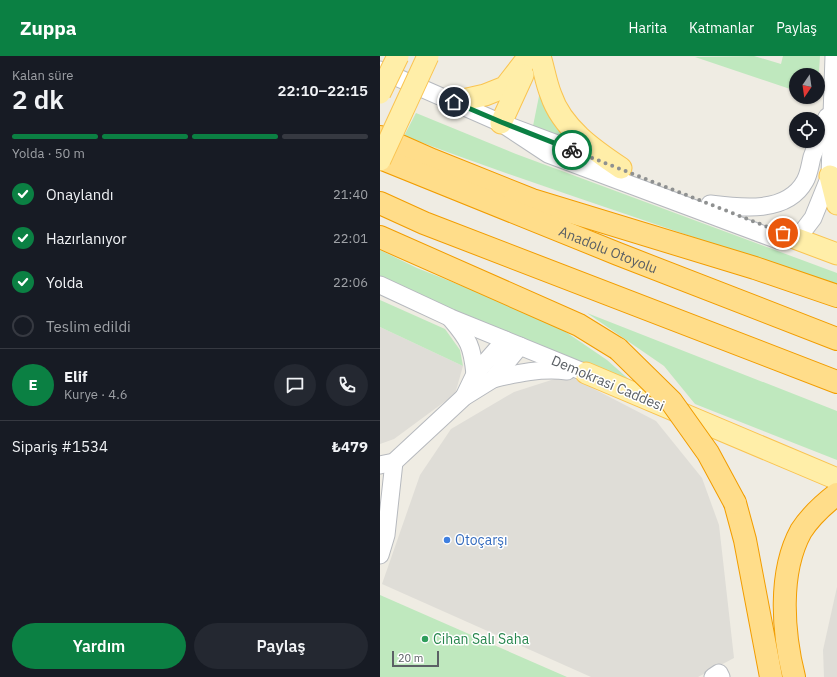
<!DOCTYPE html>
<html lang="tr">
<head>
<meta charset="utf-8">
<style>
  :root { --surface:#171b24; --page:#242831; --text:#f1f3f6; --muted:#9ea1a6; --line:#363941; --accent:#0b8043 }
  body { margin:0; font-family:"IBM Plex Sans",sans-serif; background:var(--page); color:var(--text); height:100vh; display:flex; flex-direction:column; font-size:15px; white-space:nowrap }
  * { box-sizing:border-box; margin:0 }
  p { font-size:13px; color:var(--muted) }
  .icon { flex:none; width:22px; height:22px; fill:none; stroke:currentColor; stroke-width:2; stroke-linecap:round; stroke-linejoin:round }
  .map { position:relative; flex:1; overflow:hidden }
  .details { display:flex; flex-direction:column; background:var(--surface); width:380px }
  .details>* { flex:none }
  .needle { width:26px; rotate:193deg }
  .fabs { position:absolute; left:409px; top:12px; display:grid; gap:8px }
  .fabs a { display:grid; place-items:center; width:36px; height:36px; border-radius:50%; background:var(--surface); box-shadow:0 1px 3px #0004; font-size:20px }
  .scale { position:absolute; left:12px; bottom:10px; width:47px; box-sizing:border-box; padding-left:4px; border:2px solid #5b6065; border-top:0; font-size:11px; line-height:14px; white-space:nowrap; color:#5b6065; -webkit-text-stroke:3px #fff; paint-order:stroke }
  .pin { position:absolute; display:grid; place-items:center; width:34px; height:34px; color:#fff; margin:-17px; border:2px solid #fff; border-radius:50%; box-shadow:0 1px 4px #0007 }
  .courier { position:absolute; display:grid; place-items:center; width:40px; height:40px; margin:-20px; border:3px solid #0b8043; border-radius:50%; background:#fff; color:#222; box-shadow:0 1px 5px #0007 }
  .head em { font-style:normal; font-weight:600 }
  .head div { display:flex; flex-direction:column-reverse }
  .head { display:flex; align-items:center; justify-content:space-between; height:68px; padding:0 12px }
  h1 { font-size:26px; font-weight:600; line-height:30px }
  .bar { display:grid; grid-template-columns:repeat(4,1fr); gap:6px 4px; align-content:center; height:48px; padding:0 12px }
  .bar i { height:5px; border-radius:3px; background:var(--line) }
  .bar .on { background:var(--accent) }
  .bar p { grid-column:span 4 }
  .line { display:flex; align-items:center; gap:10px; padding:0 12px; border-top:1px solid var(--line) }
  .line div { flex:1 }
  .round { display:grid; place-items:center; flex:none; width:42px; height:42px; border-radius:21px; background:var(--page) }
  ol { padding:0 12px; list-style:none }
  li { display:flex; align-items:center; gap:12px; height:44px }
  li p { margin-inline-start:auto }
  li .icon { padding:4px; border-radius:50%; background:var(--accent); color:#fff; stroke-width:4 }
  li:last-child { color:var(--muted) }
  li i { width:22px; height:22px; border:2px solid var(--line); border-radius:50% }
  .cta { display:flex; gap:8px; margin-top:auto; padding:8px 12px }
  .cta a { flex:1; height:46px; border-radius:24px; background:var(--accent); color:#fff; font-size:16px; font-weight:600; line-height:46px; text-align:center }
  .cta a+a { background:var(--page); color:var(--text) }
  header { display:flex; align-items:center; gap:24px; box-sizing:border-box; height:56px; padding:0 20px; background:var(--accent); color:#fff }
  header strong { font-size:19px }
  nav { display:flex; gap:22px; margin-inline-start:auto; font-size:14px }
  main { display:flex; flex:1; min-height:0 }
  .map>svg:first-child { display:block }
  .industrial { fill:#dfddd7 }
  .green { fill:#bfe8be }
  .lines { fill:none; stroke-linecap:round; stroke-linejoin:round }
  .minor-casing { stroke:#b6b9be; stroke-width:19 }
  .major-casing { stroke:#fac451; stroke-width:23 }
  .highway-casing { stroke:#f29d00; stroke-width:24 }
  .minor { stroke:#fff; stroke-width:17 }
  .major { stroke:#ffeea8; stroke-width:21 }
  .highway { stroke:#ffdd8a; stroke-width:22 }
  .major-bridge-casing { stroke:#fac451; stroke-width:23; stroke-linecap:butt }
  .highway-bridge-casing { stroke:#f29d00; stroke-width:24; stroke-linecap:butt }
  .major-bridge { stroke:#ffeea8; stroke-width:21 }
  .highway-bridge { stroke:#ffdd8a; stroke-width:22 }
  .done { stroke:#8f9191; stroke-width:4; stroke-dasharray:0 7.2 }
  .route { stroke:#0b8043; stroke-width:5 }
  .shop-dot { fill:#3f7fe0; stroke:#fff; stroke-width:1.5 }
  .leisure-dot { fill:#2e9e5b; stroke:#fff; stroke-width:1.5 }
  .labels { text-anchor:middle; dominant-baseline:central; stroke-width:3; stroke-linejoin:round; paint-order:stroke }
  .street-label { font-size:14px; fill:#5b6065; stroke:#fff }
  .shop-label { font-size:14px; fill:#366cbe; stroke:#fff; text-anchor:start }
  .leisure-label { font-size:14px; fill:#27864d; stroke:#fff; text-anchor:start }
</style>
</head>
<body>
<header>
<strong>Zuppa</strong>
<nav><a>Harita</a><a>Katmanlar</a><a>Paylaş</a></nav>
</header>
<main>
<section class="details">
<div class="head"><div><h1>2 dk</h1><p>Kalan süre</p></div><em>22:10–22:15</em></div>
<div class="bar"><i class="on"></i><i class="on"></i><i class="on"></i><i></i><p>Yolda · 50 m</p></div>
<ol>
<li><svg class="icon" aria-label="check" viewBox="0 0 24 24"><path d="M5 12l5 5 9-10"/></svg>Onaylandı<p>21:40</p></li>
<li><svg class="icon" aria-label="check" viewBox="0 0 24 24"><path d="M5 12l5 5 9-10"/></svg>Hazırlanıyor<p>22:01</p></li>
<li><svg class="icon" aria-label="check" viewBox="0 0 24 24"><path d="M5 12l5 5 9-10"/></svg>Yolda<p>22:06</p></li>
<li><i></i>Teslim edildi</li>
</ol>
<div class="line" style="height:72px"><b class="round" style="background:var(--accent);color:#fff">E</b><div><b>Elif</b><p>Kurye · 4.6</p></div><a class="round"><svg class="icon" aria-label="chat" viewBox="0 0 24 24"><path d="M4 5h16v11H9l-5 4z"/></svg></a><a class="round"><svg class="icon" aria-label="phone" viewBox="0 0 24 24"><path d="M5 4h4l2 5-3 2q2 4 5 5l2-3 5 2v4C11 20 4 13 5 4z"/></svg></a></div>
<div class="line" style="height:52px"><div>Sipariş #1534</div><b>₺479</b></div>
<div class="cta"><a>Yardım</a><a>Paylaş</a></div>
</section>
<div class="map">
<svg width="457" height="621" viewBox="0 0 457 621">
  <rect width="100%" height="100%" fill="#efece3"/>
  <g class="industrial">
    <path d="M0 271 83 310 75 338 14 383 0 388Z"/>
    <path d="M187 319 276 365 322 422 339 469 354 602 318 621H211L2 528 40 419 71 373 134 336Z"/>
    <path d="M457 531V621H444L443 594Z"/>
  </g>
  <g class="green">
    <path d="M374 0 401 8 403 0H440L438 31V19H416V35L315 1Z"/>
    <path d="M160 35 188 87 152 75Z"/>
    <path d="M36 57 136 98 457 217V231C313 179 167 134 24 80Z"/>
    <path d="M0 194 37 212 120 245 183 274 227 304 261 334 133 282 0 221Z"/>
    <path d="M0 244 65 273 80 294 83 310 0 271Z"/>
    <path d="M207 257 457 355V404L315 348 284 310Z"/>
    <path d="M0 539 187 621H0Z"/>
  </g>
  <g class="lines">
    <g class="minor-casing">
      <g id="minor">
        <path d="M0 14 121 67 225 106"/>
        <path d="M121 67 168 98 398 184 417 183 433 162 450 120 454 0"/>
        <path d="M330 148C361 152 407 158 425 125 429 118 430 109 432 101 437 88 442 74 447 61"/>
        <path d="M0 229 71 262 206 317"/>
        <path d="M71 263C89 284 92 290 95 318"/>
        <path d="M113 323C138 317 161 312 187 315"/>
        <path d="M84 341 95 318 125 284"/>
        <path d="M0 409 14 406 84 341 113 323 140 290"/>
        <path d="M0 499 6 479 14 406"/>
        <path d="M333 621 339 617 341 621"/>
      </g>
    </g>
    <g class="major-casing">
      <g id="major">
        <path d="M160 0C164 13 166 27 171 39 182 72 214 94 241 112"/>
        <path d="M74 46 105 39 125 31 149 0"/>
        <path d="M121 67 143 19"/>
        <path d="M450 120 457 148"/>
        <path d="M417 183 457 198"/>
        <path d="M206 317 457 423"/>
      </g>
    </g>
    <g class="highway-casing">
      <g id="highway">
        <path d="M0 81 52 104 152 144 375 212 457 240"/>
        <path id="s1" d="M0 102 238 198 457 283"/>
        <path d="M0 147 44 167 457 326"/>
        <path d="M0 181 199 269 238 293"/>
        <path d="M355 447 365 484 391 621"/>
        <path d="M414 621C403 577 398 517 421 475 430 461 444 448 457 438"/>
      </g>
    </g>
    <use href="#minor" class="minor"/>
    <use href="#major" class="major"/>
    <use href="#highway" class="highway"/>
    <g class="major-bridge-casing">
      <g id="major-bridge">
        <path d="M0 37 18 0"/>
        <path d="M0 104 48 0"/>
      </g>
    </g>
    <g class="highway-bridge-casing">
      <path id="highway-bridge" d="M238 293 291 345 328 397 355 447"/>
    </g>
    <use href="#major-bridge" class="major-bridge"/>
    <use href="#highway-bridge" class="highway-bridge"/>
  </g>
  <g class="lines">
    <path class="done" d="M192 94 403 177"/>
    <path class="route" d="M74 46 121 66 192 94"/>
  </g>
  <circle class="shop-dot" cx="67" cy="484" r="4"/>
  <circle class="leisure-dot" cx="45" cy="583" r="4"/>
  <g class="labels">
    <g class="street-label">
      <text stroke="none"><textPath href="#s1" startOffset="246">Anadolu Otoyolu</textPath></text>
      <text transform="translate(228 327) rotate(23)">Demokrasi Caddesi</text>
    </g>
    <g class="shop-label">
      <text x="75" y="484">Otoçarşı</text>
    </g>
    <g class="leisure-label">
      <text x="53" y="583">Cihan Salı Saha</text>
    </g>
  </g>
</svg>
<div class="fabs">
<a><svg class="needle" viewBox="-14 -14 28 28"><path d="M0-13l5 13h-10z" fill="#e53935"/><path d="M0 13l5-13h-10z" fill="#9ea1a6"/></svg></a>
<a><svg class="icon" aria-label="locate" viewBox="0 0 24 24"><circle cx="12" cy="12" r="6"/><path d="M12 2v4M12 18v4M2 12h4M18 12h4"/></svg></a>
</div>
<div class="scale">20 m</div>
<div class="pin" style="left:403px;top:177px;background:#ea580c"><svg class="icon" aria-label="bag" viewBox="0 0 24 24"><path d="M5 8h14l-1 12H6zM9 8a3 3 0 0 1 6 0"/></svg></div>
<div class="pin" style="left:74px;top:46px;background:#1f2937"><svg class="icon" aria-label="home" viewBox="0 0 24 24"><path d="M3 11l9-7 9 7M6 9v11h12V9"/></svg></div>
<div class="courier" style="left:192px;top:94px"><svg class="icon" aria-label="bike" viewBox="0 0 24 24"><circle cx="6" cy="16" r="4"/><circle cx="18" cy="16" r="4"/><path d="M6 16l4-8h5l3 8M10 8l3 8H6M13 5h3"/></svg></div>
</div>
</main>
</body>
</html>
